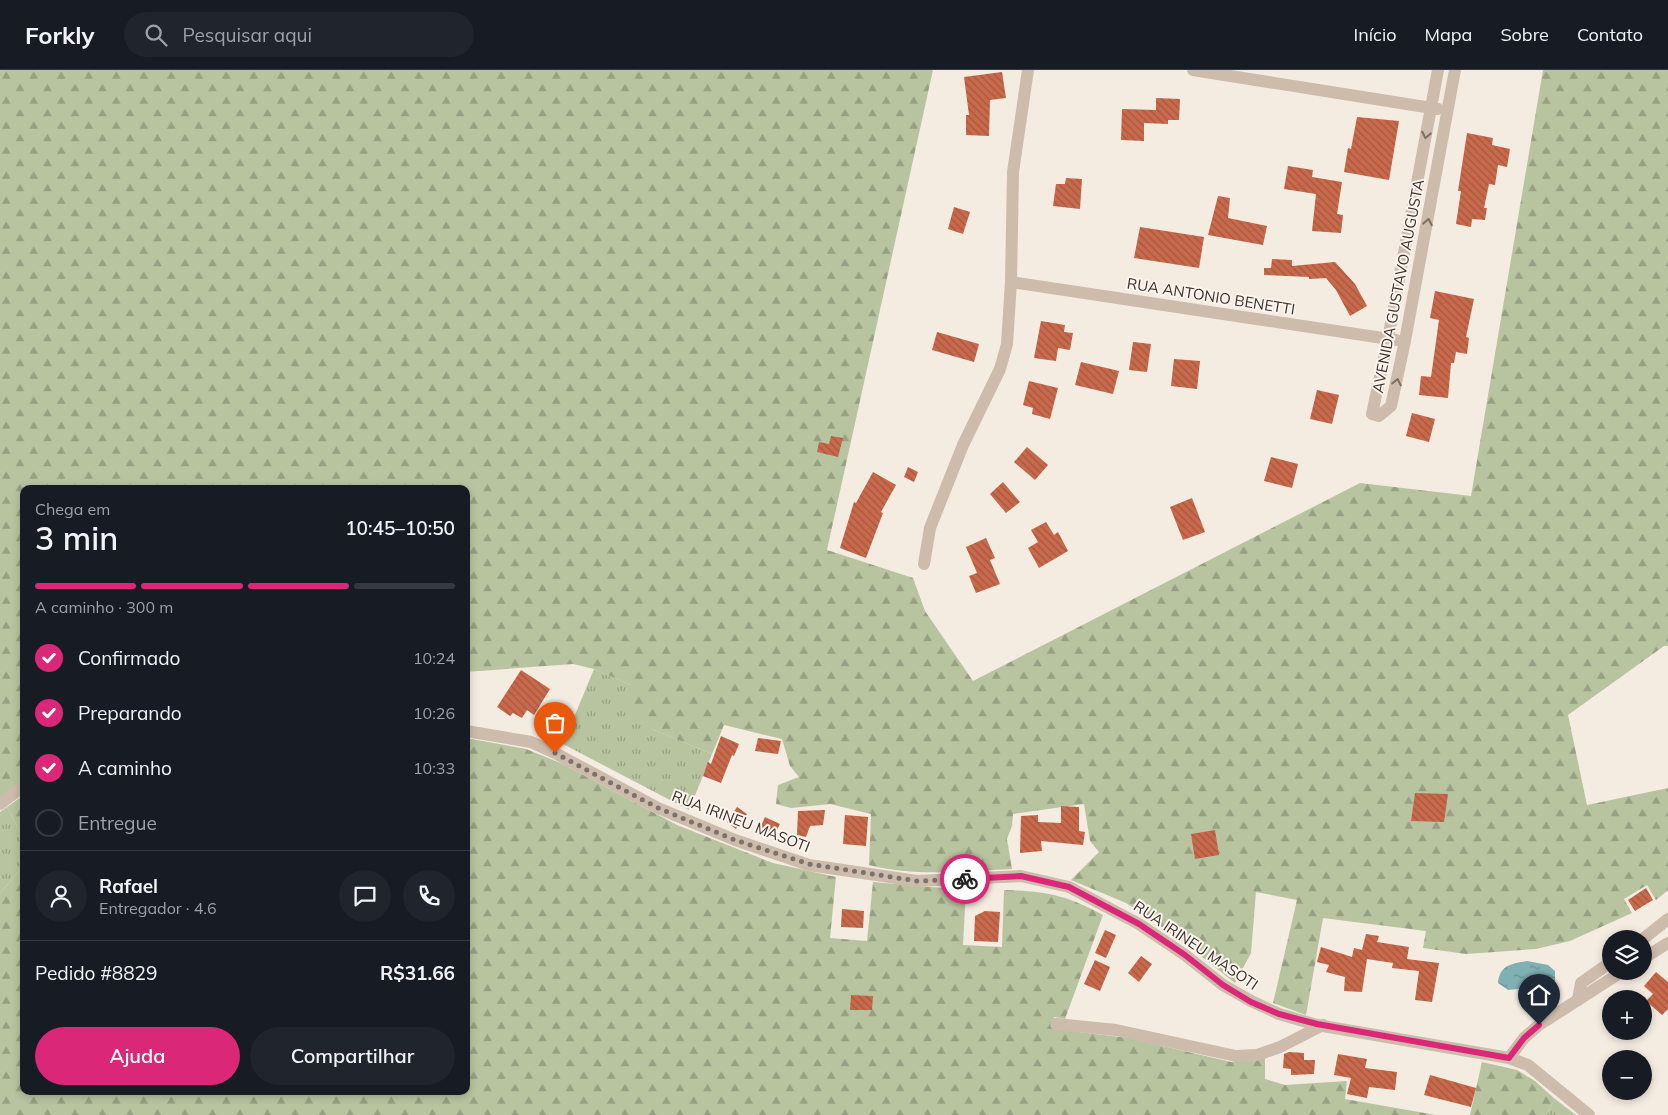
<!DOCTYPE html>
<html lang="pt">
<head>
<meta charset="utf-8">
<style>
  :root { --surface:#171b24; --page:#20242c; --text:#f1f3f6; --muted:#9ea1a6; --line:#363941; --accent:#db2777 }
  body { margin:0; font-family:Mulish,sans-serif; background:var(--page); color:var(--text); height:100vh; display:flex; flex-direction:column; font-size:19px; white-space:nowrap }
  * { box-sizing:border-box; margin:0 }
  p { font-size:16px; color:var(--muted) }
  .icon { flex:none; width:28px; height:28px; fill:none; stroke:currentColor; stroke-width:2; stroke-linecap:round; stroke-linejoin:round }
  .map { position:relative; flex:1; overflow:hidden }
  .panel { position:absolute; left:20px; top:415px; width:450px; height:610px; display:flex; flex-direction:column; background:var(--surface); border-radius:10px; box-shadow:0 2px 8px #0003 }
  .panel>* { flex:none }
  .controls { position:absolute; left:1602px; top:860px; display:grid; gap:10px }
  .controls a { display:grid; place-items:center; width:50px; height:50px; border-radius:50%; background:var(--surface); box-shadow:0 2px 8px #0003; font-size:25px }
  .pin { position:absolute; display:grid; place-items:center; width:42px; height:42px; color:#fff; margin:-51px -21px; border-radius:50% 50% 50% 0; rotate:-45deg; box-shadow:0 0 5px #0007 }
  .pin .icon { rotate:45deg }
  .courier { position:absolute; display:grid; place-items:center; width:50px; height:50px; margin:-25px; border:4px solid #db2777; border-radius:50%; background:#fff; color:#222; box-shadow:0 1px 6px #0007 }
  .overview em { font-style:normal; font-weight:600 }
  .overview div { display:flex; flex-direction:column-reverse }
  .overview { display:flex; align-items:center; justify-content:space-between; height:85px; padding:0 15px }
  h1 { font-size:32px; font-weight:600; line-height:38px }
  .bar { display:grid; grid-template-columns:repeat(4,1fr); gap:8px 5px; align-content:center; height:60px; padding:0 15px }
  .bar i { height:6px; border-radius:4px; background:var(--line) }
  .bar .current { background:var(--accent) }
  .bar p { grid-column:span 4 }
  .line { display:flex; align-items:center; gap:12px; padding:0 15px; border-top:1px solid var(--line) }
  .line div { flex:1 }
  .round { display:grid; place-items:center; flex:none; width:52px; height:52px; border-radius:26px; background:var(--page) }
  ol { padding:0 15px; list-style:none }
  li { display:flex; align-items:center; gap:15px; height:55px }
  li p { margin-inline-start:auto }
  li .icon { padding:5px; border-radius:50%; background:var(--accent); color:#fff; stroke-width:4 }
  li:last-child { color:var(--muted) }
  li i { width:28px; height:28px; border:2px solid var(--line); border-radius:50% }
  .action { display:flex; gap:10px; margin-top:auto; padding:10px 15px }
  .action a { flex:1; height:58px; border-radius:30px; background:var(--accent); color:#fff; font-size:20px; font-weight:600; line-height:58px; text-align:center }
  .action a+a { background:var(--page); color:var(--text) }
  header { display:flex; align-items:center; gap:30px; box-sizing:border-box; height:70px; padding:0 25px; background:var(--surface); border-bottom:1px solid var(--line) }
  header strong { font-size:24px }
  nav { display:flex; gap:28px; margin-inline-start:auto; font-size:18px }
  .search { width:350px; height:45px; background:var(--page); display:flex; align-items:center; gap:12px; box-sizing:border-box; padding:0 18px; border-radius:28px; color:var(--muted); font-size:19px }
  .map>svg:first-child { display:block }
  .grass { fill:url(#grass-tufts) }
  .forest { fill:url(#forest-firs) }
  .water { fill:url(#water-ripples) }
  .building { fill:url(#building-back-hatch) }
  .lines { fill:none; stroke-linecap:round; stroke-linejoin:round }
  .minor { stroke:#cdbbac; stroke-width:12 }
  .oneway { stroke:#7d6f65 }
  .done { stroke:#7c716b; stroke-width:5; stroke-dasharray:0 9 }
  .route { stroke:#db2777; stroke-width:6 }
  .labels { text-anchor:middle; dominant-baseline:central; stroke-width:4; stroke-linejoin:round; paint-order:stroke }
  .street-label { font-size:15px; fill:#3b302b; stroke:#fbf5ee }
</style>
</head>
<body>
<header>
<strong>Forkly</strong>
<div class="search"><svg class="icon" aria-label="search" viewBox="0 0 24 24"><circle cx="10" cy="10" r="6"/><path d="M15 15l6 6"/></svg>Pesquisar aqui</div>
<nav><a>Início</a><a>Mapa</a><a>Sobre</a><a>Contato</a></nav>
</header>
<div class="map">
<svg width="1668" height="1045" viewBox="0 0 1668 1045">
  <defs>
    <pattern id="grass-tufts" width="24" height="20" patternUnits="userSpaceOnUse" patternTransform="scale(1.25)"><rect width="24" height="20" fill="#b8c4a0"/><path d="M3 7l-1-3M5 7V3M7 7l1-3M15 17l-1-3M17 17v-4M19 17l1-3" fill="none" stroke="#97a083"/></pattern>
    <pattern id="forest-firs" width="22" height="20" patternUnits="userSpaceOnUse" patternTransform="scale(1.25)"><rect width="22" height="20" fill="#b8c4a0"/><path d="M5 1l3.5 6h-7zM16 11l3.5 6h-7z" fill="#97a083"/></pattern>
    <pattern id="water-ripples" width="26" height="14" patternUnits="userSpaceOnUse" patternTransform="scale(1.25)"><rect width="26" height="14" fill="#7fb0b2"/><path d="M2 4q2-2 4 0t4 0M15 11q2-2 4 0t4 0" fill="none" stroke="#699091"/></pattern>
    <pattern id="building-back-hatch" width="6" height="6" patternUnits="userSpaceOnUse" patternTransform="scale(1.25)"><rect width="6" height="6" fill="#c8694b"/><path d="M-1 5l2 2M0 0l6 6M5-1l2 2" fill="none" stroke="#a4573f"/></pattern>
  </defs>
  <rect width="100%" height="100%" fill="#f4ebe1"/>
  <g class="grass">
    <path d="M594 599 631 615 652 659 712 684 689 740 563 674Z"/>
    <path d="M7 737 24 770V795L0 823V742Z"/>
    <path d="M1555 1029 1576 1045H1546Z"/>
  </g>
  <g class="forest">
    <path d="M0 0H933L827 480 913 508 925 541 973 611 1360 413 1471 426 1543 0H1668V576H1664L1568 645 1587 735 1668 718V820L1656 830 1647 815 1624 829 1632 843 1570 871 1536 879 1466 884 1423 878 1426 861 1323 848 1306 945 1273 933 1297 830 1256 822 1251 883 1235 913 1178 868 1126 833 1071 810 1099 782 1090 771 1084 734 1013 744 1012 756 1007 769 1012 799C963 801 916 807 869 795L871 744 830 734 791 738 776 734 778 715 799 707 790 696 782 669 724 655 712 684 652 659 626 632 631 615 594 599 573 594 466 602V419H24V709L0 729Z"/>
    <path d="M466 668 526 679 563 694 677 755 773 793 836 807 830 868 867 871 873 812 966 820 963 875 1002 877 1004 820C1046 821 1067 825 1103 845L1065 949 1054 947 1053 959 1129 968 1231 992 1265 988V1009L1285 1015 1347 1011 1345 1029 1436 1045H0V823L24 795V1021H466Z"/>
    <path d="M24 725V770L7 737Z"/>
    <path d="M1482 992 1517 1000 1535 1011 1555 1029 1546 1045H1470Z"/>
  </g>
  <path class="water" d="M1527 891 1548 895 1555 901V912L1547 916 1508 920 1498 913C1499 895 1513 893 1527 891Z"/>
  <g class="building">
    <path d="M1002 2 1006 28 990 30 989 66 966 65V45H969L964 7Z"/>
    <path d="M1156 28 1180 29 1179 50H1168V54L1144 53V71L1121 70 1122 39 1156 40Z"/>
    <path d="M1357 47 1399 51 1389 110 1344 102 1348 78 1351 79Z"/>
    <path d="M1467 63 1493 68 1492 75 1510 79 1507 97 1498 95 1495 115 1489 114 1484 138H1487L1485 150 1472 149 1471 157 1456 154 1461 121H1458Z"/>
    <path d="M1288 96 1313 100 1312 107 1342 112 1337 144 1343 145 1341 163 1312 161 1316 124 1284 119Z"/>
    <path d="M1066 108 1082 109 1080 139 1053 136 1056 114H1065Z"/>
    <path d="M1218 126 1230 128 1228 148 1267 156 1263 175 1208 165Z"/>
    <path d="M954 137 970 142 963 164 948 159Z"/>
    <path d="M1140 157 1204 167 1199 198 1134 188Z"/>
    <path d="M1272 189 1292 190V196L1335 192 1355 214 1367 236 1350 246 1336 220 1326 208 1309 209V207L1264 205V198H1271Z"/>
    <path d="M1435 221 1474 229 1466 267 1469 268 1467 284 1456 282 1454 293H1451L1448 328 1419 325 1421 306 1431 307 1439 250 1430 248Z"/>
    <path d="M1041 251 1065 255 1064 262 1073 263 1070 280 1058 278 1056 291 1034 288Z"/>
    <path d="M937 262 979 274 974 292 932 280Z"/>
    <path d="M1133 272 1151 274 1147 302 1129 300Z"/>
    <path d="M1174 289 1200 291 1197 319 1171 316Z"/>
    <path d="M1081 292 1119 301 1113 324 1075 315Z"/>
    <path d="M1029 311 1058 318 1050 349 1032 344 1033 338 1023 335Z"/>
    <path d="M1317 320 1339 325 1332 354 1310 349Z"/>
    <path d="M1412 343 1435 349 1429 372 1406 366Z"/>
    <path d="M831 366 843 368 838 387 817 382 819 372 829 374Z"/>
    <path d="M1027 377 1048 395 1035 410 1014 392Z"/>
    <path d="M1271 387 1298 394 1292 418 1264 411Z"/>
    <path d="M908 397 918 402 914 412 904 407Z"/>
    <path d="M873 402 896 415 881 442 883 443 866 488 840 478 854 432 856 433Z"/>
    <path d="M1003 412 1020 432 1006 443 990 424Z"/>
    <path d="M1192 428 1205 462 1183 470 1170 437Z"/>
    <path d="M1046 452 1054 465 1058 462 1068 481 1039 498 1028 478 1038 472 1031 460Z"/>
    <path d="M986 468 995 488 990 490 1000 514 976 523 969 506 977 503 966 477Z"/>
    <path d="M521 600 550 619 534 645 527 640 522 648 513 643 510 646 497 637Z"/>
    <path d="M721 666 739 674 734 686 732 685 721 713 703 706 708 692 711 694Z"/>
    <path d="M758 668 781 671 778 684 755 681Z"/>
    <path d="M1415 723 1448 724 1444 752 1411 751Z"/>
    <path d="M1061 736 1079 737V761L1085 762 1083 775 1041 771 1042 781 1020 783 1021 746 1038 745V752L1061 753Z"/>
    <path d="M737 737 747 744 736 759 727 752Z"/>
    <path d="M825 740 823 755 810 756 806 767 797 765 798 741Z"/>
    <path d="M845 745 868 747 866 776 843 774Z"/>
    <path d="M765 747 780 754 773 767 759 761Z"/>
    <path d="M1215 760 1219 785 1195 789 1191 764Z"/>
    <path d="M1646 818 1653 830 1635 841 1628 830Z"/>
    <path d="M842 839 864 841 863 858 841 857Z"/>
    <path d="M985 841 1000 842 998 872 974 871 975 846Z"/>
    <path d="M1105 860 1116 865 1106 888 1095 883Z"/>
    <path d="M1366 864 1379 866 1377 872 1409 877 1407 889 1439 893 1432 932 1415 930 1419 901 1392 898 1393 893 1367 889 1362 922 1344 921 1345 907 1326 902 1329 895 1317 892 1321 877 1352 887 1354 878 1362 880Z"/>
    <path d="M1141 886 1152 894 1139 912 1128 903Z"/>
    <path d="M1095 890 1110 897 1100 921 1084 914Z"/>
    <path d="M1656 902 1668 912V939L1662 945 1646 931 1653 924 1644 916Z"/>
    <path d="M851 925 873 926 872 940H850Z"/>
    <path d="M1289 982 1304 983V990H1315L1314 1004 1291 1005V999L1283 998 1284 984Z"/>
    <path d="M1338 984 1367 989 1365 998 1397 1002 1395 1020 1369 1017 1367 1028 1347 1024 1351 1008 1334 1005Z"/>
    <path d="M1430 1005 1476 1018 1471 1037 1424 1025Z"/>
  </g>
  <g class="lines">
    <g class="minor">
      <path d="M1193 0 1438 39"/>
      <path d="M1438 0 1388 269 1372 344 1379 346 1391 336 1405 271 1455 0"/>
      <path d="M1011 212 1396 270"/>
      <path d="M924 494 930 458 963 375 1000 299 1007 274 1011 212 1013 102 1028 0"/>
      <path d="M466 661 531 672 555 683 658 738 735 770 809 795 917 811 1021 806 1069 817 1139 854 1185 885 1223 915 1251 931 1279 944 1317 955 1509 988 1528 995 1589 1045"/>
      <path d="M0 734 24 716"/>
      <path d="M1643 869 1668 849"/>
      <path d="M1644 888 1668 873"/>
      <path d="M1578 930 1581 913 1611 892"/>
      <path d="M1056 954 1116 960 1236 986 1257 985 1280 977 1323 955"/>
      <path d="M1509 988 1524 968 1539 955 1623 901"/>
    </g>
  </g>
  <defs><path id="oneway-chevron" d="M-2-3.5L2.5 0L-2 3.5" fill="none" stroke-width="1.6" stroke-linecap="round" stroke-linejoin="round" transform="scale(1.25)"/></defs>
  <g class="oneway">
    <use href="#oneway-chevron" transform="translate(1426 65) rotate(101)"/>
    <use href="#oneway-chevron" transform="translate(1428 152) rotate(-79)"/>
    <use href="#oneway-chevron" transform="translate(1397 312) rotate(-78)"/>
  </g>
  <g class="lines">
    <path class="done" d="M555 683 658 738 735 770 809 794 917 811 965 809"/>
    <path class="route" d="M965 809 1021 806 1069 817 1139 854 1185 885 1223 915 1251 932 1279 944 1317 954 1509 988 1524 968 1539 955"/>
  </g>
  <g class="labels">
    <g class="street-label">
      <text transform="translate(1398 216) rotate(-79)">AVENIDA GUSTAVO AUGUSTA</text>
      <text transform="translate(1211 226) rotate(9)">RUA ANTONIO BENETTI</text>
      <text transform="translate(741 751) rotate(21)">RUA IRINEU MASOTI</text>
      <text transform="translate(1196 875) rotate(34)">RUA IRINEU MASOTI</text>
    </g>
  </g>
</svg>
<div class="controls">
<a><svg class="icon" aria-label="layers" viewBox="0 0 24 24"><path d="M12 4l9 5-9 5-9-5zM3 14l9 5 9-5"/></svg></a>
<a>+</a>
<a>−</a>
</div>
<div class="pin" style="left:555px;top:683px;background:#ea580c"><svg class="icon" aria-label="bag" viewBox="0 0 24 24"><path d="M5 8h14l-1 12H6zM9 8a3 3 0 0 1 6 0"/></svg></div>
<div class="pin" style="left:1539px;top:955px;background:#1f2937"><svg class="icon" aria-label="home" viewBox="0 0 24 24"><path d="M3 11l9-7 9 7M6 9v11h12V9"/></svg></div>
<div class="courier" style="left:965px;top:809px"><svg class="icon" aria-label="bike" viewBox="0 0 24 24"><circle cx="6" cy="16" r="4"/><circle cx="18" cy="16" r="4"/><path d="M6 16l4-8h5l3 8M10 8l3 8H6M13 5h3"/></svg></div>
<section class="panel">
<div class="overview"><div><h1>3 min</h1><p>Chega em</p></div><em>10:45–10:50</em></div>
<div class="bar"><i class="current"></i><i class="current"></i><i class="current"></i><i></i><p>A caminho · 300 m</p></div>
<ol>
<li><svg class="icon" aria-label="check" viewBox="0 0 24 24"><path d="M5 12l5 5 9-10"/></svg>Confirmado<p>10:24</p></li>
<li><svg class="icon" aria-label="check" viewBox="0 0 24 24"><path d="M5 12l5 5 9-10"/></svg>Preparando<p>10:26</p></li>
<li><svg class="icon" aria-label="check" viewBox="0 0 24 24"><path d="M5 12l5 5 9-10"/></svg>A caminho<p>10:33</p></li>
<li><i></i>Entregue</li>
</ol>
<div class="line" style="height:90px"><a class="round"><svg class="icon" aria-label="person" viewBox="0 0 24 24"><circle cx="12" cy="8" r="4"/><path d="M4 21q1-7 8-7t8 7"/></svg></a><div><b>Rafael</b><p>Entregador · 4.6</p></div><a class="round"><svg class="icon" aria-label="chat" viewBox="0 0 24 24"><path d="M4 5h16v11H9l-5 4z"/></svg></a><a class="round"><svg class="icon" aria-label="phone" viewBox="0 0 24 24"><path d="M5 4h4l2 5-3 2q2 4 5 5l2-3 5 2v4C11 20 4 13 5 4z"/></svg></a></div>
<div class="line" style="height:65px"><div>Pedido #8829</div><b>R$31.66</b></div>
<div class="action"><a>Ajuda</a><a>Compartilhar</a></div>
</section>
</div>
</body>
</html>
